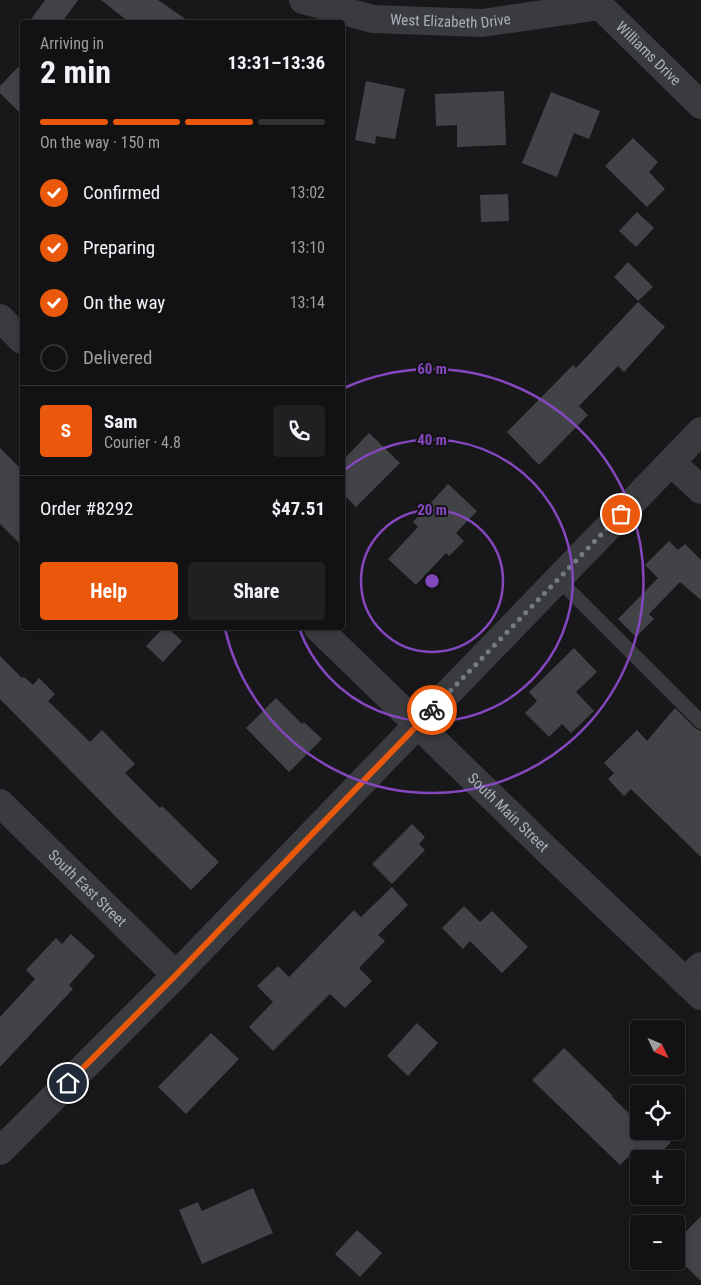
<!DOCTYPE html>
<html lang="en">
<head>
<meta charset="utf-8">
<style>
  :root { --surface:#121214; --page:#1f2022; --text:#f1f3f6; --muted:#9c9ea0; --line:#313234; --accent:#ea580c }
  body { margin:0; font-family:"Roboto Condensed",sans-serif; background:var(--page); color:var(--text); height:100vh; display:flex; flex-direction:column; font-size:19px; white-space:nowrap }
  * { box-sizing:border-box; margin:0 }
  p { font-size:16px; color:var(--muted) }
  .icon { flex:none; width:28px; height:28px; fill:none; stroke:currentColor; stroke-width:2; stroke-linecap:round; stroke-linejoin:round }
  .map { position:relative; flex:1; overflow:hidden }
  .side { position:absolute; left:20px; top:20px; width:325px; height:610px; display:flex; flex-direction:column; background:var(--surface); border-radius:5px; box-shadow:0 2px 8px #0003,0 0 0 1px var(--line) }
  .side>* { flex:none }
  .needle { width:32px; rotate:134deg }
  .controls { position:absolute; left:630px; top:1020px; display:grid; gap:10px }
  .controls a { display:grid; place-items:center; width:55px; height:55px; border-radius:5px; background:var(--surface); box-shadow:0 2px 8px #0003,0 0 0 1px var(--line); font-size:25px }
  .pin { position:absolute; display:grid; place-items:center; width:42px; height:42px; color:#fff; margin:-21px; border:2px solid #fff; border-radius:50%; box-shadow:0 1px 5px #0007 }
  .courier { position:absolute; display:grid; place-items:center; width:50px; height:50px; margin:-25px; border:4px solid #ea580c; border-radius:50%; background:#fff; color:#222; box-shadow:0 1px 6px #0007 }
  .headline em { font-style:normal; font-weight:700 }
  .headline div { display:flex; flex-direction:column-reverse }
  .headline { display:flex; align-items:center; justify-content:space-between; height:85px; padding:0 20px }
  h1 { font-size:32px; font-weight:700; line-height:38px }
  .bar { display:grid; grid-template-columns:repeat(4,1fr); gap:8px 5px; align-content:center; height:60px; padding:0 20px }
  .bar i { height:6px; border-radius:4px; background:var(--line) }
  .bar .selected { background:var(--accent) }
  .bar p { grid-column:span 4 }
  .line { display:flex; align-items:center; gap:12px; padding:0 20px; border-top:1px solid var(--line) }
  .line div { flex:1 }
  .round { display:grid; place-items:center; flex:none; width:52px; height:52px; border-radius:5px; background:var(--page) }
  ol { padding:0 20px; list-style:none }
  li { display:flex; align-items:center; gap:15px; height:55px }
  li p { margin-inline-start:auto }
  li .icon { padding:5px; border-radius:50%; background:var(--accent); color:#fff; stroke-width:4 }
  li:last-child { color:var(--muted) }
  li i { width:28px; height:28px; border:2px solid var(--line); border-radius:50% }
  .primary-button { display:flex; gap:10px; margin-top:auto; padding:10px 20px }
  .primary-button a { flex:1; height:58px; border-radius:5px; background:var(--accent); color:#fff; font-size:20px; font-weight:700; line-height:58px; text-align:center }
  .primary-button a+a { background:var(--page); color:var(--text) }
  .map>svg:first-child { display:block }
  .building { fill:#424347 }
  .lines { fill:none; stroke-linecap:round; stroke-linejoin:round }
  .service { stroke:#393b3f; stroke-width:14 }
  .minor { stroke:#393b3f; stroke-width:28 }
  .tertiary { stroke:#393b3f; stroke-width:28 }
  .done { stroke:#777b82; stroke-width:5; stroke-dasharray:0 9 }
  .route { stroke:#ea580c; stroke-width:6 }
  .ring { fill:none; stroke:#8447be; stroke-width:2.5 }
  .labels { text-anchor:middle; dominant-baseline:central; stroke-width:4; stroke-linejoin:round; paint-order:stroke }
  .street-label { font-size:15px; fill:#aab1ba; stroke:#131315 }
  .centre { fill:#8447be; stroke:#131315; stroke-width:2.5 }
  .ring-label { font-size:15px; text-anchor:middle; font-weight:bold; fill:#8447be; stroke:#131315; stroke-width:4; stroke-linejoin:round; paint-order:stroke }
</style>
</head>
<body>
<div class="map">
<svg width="701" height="1285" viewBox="0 0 701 1285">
  <rect width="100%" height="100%" fill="#18181a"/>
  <g class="building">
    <path d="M45 0H78L62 22H29Z"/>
    <path d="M101 0H158L190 22H129Z"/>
    <path d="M22 63V115L0 93V86Z"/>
    <path d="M366 81 405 89 395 139 376 136 375 144 355 140Z"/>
    <path d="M504 91 506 145 457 147V125L436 126 435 94Z"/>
    <path d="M551 92 600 111 589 139 574 133 557 177 522 163Z"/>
    <path d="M633 138 658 162 649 172 665 189 647 207 605 166Z"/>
    <path d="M508 194 509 221 481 222 480 195Z"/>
    <path d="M637 212 654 228 636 247 619 231Z"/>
    <path d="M628 262 653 287 638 301 614 277Z"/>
    <path d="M638 302 665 327 624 372 618 366 579 406 588 415 539 465 507 432 573 365 576 368Z"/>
    <path d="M369 433 400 463 356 507 342 493V461Z"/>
    <path d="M0 448 22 470V546L0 524Z"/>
    <path d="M448 484 477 511 456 533 464 541 449 556 446 553 416 585 388 559 418 527 413 522Z"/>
    <path d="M669 541 678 550 685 544 701 560V600L680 582 649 614 654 619 636 637 618 619 658 578 645 565Z"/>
    <path d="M163 628H168L182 641 163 662 146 646Z"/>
    <path d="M574 648 597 672 576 692 594 711 571 733 562 724 549 737 525 713 537 701 529 692Z"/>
    <path d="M0 656 22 678 24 677 33 685 39 678 55 694 48 701 90 742 102 730 135 764 125 773 160 808 162 806 219 862 191 890 117 818 0 699Z"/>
    <path d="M276 698 302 724 304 722 322 739 289 772 246 728Z"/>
    <path d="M675 708 695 728 701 731V857L631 789 624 796 608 779 614 773 604 763 637 730 647 741Z"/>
    <path d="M412 824 425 837 419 844 425 850 392 884 372 864Z"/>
    <path d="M392 887 408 905 378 935 385 941 359 968 372 981 345 1008 330 994 273 1051 249 1027 273 1002 257 986 278 966 289 977 354 910 361 917Z"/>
    <path d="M464 906 480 922 492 911 528 947 502 973 470 941 463 949 442 928Z"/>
    <path d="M71 934 95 956 69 985 73 989 0 1067V1017L35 979 26 970 56 938 62 944Z"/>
    <path d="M417 1023 438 1043 408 1076 387 1056Z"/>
    <path d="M211 1033 239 1059 186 1114 158 1087Z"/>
    <path d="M564 1048 613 1096 612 1097 639 1123V1131H660L671 1142 655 1159H636L631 1154 620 1165 532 1080Z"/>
    <path d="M253 1188 273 1233 202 1264 179 1210 198 1202 202 1211Z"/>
    <path d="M701 1216V1281L676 1257V1242Z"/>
    <path d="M357 1230 382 1253 360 1277 335 1254Z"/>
  </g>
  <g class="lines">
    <path class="service" d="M558 579 701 722"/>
    <g class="minor">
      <path id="s1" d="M303 0 373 19 482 23 600 6"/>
      <path id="s2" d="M599 0 600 6 701 105"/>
      <path d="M671 462 701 490"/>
      <path id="s3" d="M0 803 176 975"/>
      <path d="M685 981 701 966"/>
      <path d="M0 1151 176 975 701 431"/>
    </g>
    <g class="tertiary">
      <path d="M0 318 22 340"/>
      <path id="s4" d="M318 628 550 853 701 996"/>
    </g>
  </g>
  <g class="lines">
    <path class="done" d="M432 710 621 514"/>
    <path class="route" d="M68 1083 176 975 432 710"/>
  </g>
  <g class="ring">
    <circle cx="432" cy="581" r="71"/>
    <path d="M343 471A141 141 0 1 1 299 628"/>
    <path d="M344 388A212 212 0 1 1 225 629"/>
  </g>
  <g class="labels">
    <g class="street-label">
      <text stroke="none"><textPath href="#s1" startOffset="150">West Elizabeth Drive</textPath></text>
      <text stroke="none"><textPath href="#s2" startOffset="74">Williams Drive</textPath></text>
      <text stroke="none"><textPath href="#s4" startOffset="265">South Main Street</textPath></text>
      <text stroke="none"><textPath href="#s3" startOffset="122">South East Street</textPath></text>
    </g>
  </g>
  <circle cx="432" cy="581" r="8" class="centre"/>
  <g class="ring-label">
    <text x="432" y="374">60 m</text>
    <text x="432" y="445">40 m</text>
    <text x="432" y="515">20 m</text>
  </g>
</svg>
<div class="controls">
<a><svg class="needle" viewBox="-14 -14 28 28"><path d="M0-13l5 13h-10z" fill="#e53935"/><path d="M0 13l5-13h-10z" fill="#9c9ea0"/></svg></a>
<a><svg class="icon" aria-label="locate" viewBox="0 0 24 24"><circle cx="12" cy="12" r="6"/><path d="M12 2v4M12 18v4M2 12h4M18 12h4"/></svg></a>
<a>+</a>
<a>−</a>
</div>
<div class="pin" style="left:621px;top:514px;background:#ea580c"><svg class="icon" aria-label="bag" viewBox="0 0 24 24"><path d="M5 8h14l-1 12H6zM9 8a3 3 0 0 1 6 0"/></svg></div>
<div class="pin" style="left:68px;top:1083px;background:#1f2937"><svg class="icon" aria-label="home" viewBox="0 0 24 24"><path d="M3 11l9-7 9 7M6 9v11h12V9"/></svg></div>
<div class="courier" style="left:432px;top:710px"><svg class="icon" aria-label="bike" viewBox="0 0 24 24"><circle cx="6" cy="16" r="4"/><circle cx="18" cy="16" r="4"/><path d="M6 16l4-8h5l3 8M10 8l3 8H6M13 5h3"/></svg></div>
<section class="side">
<div class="headline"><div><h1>2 min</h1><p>Arriving in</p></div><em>13:31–13:36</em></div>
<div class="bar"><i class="selected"></i><i class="selected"></i><i class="selected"></i><i></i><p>On the way · 150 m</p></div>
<ol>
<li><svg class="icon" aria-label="check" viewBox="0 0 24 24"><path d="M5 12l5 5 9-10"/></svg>Confirmed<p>13:02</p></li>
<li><svg class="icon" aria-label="check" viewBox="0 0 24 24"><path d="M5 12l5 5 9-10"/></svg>Preparing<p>13:10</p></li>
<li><svg class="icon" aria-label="check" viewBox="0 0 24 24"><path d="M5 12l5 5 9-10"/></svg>On the way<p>13:14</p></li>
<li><i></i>Delivered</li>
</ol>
<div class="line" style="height:90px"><b class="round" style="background:var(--accent);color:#fff">S</b><div><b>Sam</b><p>Courier · 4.8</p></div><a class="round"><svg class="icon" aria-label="phone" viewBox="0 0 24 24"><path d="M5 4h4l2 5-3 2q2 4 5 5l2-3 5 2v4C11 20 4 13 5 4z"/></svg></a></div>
<div class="line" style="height:65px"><div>Order #8292</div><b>$47.51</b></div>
<div class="primary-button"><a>Help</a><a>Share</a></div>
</section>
</div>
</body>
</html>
